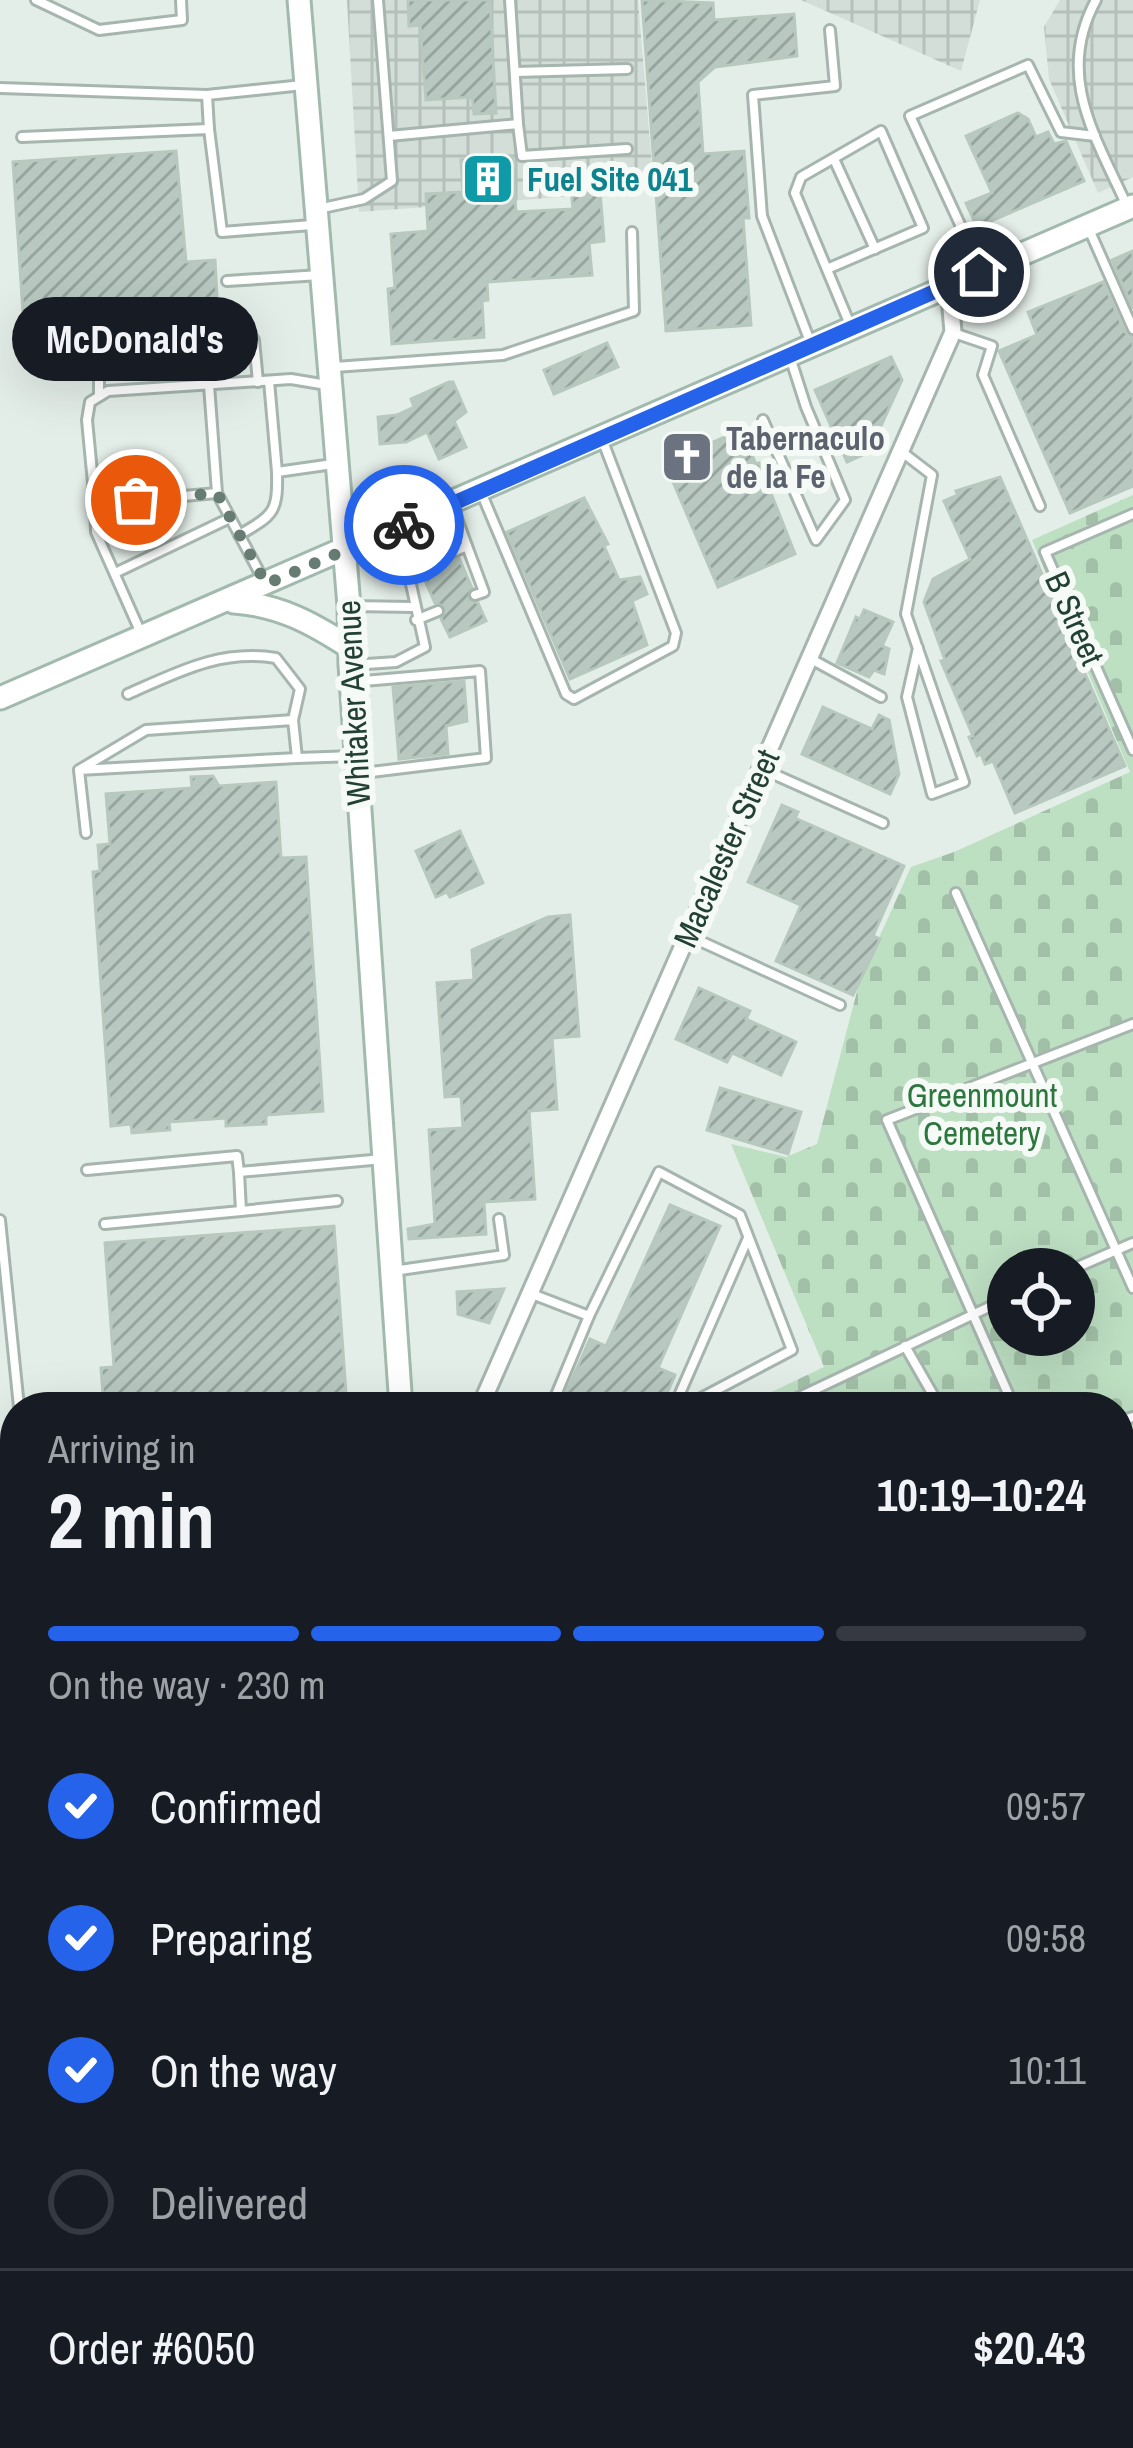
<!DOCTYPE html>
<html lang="en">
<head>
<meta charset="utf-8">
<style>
  :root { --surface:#171b24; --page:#20242c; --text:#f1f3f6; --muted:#9ea1a6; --line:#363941; --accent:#2563eb }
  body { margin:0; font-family:"Archivo Narrow",sans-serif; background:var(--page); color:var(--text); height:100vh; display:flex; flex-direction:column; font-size:45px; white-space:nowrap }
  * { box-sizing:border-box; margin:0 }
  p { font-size:39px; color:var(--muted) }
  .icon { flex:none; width:66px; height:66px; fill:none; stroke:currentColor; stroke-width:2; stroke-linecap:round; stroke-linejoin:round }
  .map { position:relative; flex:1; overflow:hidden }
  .panel { position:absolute; left:0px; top:1392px; width:1134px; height:1056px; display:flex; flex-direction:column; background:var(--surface); border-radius:48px 48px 0 0; box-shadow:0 12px 48px #0002 }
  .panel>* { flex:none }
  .controls { position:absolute; left:987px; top:1248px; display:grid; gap:24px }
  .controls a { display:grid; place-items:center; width:108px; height:108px; border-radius:50%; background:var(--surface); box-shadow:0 12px 48px #0002; font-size:60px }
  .pin { position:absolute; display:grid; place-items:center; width:102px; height:102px; color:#fff; margin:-51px; border:6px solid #fff; border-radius:50%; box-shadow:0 3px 12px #0007 }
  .courier { position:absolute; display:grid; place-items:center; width:120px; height:120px; margin:-60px; border:9px solid #2563eb; border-radius:50%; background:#fff; color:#222; box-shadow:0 3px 15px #0007 }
  .bubble { position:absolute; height:84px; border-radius:42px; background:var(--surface); box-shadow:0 12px 48px #0002; font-size:39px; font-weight:700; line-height:84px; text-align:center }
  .summary em { font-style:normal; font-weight:700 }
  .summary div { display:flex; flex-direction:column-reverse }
  .summary { display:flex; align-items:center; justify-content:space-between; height:204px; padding:0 48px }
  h1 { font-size:78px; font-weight:700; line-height:90px }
  .bar { display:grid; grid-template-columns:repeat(4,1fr); gap:18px 12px; align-content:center; height:144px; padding:0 48px }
  .bar i { height:15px; border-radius:9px; background:var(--line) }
  .bar .selected { background:var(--accent) }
  .bar p { grid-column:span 4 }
  .line { display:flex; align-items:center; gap:30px; padding:0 48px; border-top:3px solid var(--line) }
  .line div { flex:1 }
  ol { padding:0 48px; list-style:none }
  li { display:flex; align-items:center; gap:36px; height:132px }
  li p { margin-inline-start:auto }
  li .icon { padding:12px; border-radius:50%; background:var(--accent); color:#fff; stroke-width:4 }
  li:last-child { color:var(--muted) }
  li i { width:66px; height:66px; border:6px solid var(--line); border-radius:50% }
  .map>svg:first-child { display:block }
  .industrial { fill:url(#industrial-grid) }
  .cemetery { fill:url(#cemetery-stones); fill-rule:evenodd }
  .building { fill:url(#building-hatch); stroke:#b7c8be; stroke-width:3 }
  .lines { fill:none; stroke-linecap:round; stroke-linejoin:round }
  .lane-casing { stroke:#a6b6ae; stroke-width:14 }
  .street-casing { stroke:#a6b6ae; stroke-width:21 }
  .secondary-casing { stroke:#a2baae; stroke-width:27 }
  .lane { stroke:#fff; stroke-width:8 }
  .street { stroke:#fff; stroke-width:15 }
  .secondary { stroke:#fff; stroke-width:21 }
  .done { stroke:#677d73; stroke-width:12; stroke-dasharray:0 21.6 }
  .route { stroke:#2563eb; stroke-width:15 }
  .labels { text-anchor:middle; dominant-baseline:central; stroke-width:12; stroke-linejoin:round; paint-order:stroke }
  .culture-label { font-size:33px; font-weight:bold; fill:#0d838f; stroke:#f5faf7; text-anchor:start }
  .worship-label { font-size:33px; font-weight:bold; fill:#5b616d; stroke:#f5faf7; text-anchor:start }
  .street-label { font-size:33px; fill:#234034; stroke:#f5faf7 }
  .park-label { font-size:33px; fill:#2d773f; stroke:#f5faf7 }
</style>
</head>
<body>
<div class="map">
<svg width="1133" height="2448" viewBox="0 0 1133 2448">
  <defs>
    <pattern id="industrial-grid" width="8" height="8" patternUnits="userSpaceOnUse" patternTransform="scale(3)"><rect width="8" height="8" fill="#d2ded7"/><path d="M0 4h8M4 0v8" fill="none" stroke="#b4c0b9"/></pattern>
    <pattern id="cemetery-stones" width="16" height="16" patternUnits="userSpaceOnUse" patternTransform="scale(3)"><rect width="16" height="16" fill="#bddfc2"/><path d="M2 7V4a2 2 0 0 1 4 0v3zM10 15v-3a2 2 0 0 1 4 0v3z" fill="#a2c0a7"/></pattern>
    <pattern id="building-hatch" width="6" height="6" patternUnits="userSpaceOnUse" patternTransform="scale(3)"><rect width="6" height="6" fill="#b9c9c1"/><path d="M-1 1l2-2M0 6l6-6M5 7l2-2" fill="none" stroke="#96a59e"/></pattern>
  </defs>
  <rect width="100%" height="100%" fill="#e4eee8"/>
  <g class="industrial">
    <path d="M347 0H638L654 190 359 212Z"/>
    <path d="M801 0H980L961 71Z"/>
    <path d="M1060 0H1133V177L1098 193 1049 79 1044 27Z"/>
    <path d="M0 2018 15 2172V2365L0 2371Z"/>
  </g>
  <path class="cemetery" d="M1133 495V2253L1119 2259V1407H740L824 1367 731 1144 786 1157 817 1144 860 980 911 867 954 852 1130 772 1032 540ZM1008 1269H1074V1335H1008Z"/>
  <g class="building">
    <path d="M408 0H490L496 113 474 114 472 97 426 100 420 25 409 26Z"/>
    <path d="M642 0 713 3 714 20 794 14 797 56 715 67 698 82 703 154 744 151 749 218H743L751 325 666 331Z"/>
    <path d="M1018 113 1028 119 1036 137 1048 132 1054 144 1066 141 1084 181 977 227 966 203 992 193 966 136Z"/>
    <path d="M176 151 186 262 215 260 218 315 24 328 13 162Z"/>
    <path d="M512 156 516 212 573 209 569 168 613 164 615 190 600 191 604 241 589 243 592 275 487 282 488 300 482 301 484 337 392 344 388 289 395 288 391 234 428 231 426 194 463 192 461 160Z"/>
    <path d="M1133 251V309L1112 260Z"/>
    <path d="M1103 282 1125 332 1133 337V486L1070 513 999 351 1037 335 1028 312Z"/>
    <path d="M607 343 618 367 554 394 544 370Z"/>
    <path d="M891 357 902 380 869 452 847 462 815 390Z"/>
    <path d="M449 382H453L466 412 454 421 466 447 439 459 427 432 406 442 380 444 378 417 397 415 414 407 411 399Z"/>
    <path d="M741 430 756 464 759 463 795 554 718 587 665 463Z"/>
    <path d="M1000 477 1125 766 1015 813 993 761 985 764 981 754 977 756 969 737 973 736 941 661 945 660 924 602 933 579 970 559 944 501 958 495 956 491Z"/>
    <path d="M584 498 608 544 604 546 619 580 640 577 647 594 632 601 647 645 570 679 507 532Z"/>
    <path d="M459 558 472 588 468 599 478 603 486 621 450 637 441 619 445 607 435 603 422 574Z"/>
    <path d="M864 610 893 622 882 646 889 649 884 674 874 670 869 677 837 663 856 617 860 619Z"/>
    <path d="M464 681 467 721 446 726 448 754 399 759 393 687Z"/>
    <path d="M823 707 872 729 879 715 889 720 899 774 890 794 802 754Z"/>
    <path d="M213 776 219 786 276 782 281 858 306 857 323 1111 266 1115V1124L226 1126V1118L169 1122 170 1130 132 1133 131 1124 111 1126 93 872 100 871 98 845 110 844 106 794 192 788 191 777Z"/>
    <path d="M782 805 798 812 795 818 904 866 873 936 880 939 853 995 776 961 801 905 748 882Z"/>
    <path d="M460 831 483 883 450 897 447 892 436 897 416 851Z"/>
    <path d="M570 915 579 1036 552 1038 557 1109 529 1111 535 1199 484 1202 486 1234 409 1239 408 1229 435 1224 429 1130 463 1128 461 1096 445 1097 437 983 474 980 472 950 548 917Z"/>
    <path d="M699 988 750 1011 746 1019 796 1042 781 1075 732 1053 727 1062 676 1039Z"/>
    <path d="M720 1088 801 1112 788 1154 707 1130Z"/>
    <path d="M670 1205 720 1226 658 1368 675 1375 661 1407 561 1404 590 1339 606 1346Z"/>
    <path d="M334 1226 347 1407H104L101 1368 114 1367 105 1243Z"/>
    <path d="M504 1289 489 1323 458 1314 457 1292Z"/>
    <path d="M1119 2312 1133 2342V2435L1119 2403Z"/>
    <path d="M366 2433H409L410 2448H367Z"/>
    <path d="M587 2433H686L652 2448H647L644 2442 635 2448H554Z"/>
    <path d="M844 2433H883L891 2448H851Z"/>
    <path d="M947 2433H987L995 2448H955Z"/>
    <path d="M1032 2433H1079L1086 2448H1039Z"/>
  </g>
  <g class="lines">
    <g class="lane-casing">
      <g id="lane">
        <path d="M36 0 99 30 182 20 181 0"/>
        <path d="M1096 0C1055 75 1095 136 1127 206"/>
        <path d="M515 72 627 69"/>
        <path d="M0 88 207 95"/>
        <path d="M518 124 522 156 627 149"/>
        <path d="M209 129 207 95 303 85"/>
        <path d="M389 136 518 124 510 0"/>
        <path d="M22 137 209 129 222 232 312 225"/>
        <path d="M834 159 875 249"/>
        <path d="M318 209 364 199 392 181 378 0"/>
        <path d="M1088 227 1133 329"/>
        <path d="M827 269 923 228 881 131 801 177 795 193 851 327"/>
        <path d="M981 270 910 116 1028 65 1061 132 1095 136"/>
        <path d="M227 281 320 275"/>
        <path d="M954 333 992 346 983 375 1040 506"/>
        <path d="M811 344 762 216 753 95 835 86 830 30"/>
        <path d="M335 367 503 355 634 311 632 232"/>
        <path d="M269 381 277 472"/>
        <path d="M209 385 217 493 264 581"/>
        <path d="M99 395V352L104 341 115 336 248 331 254 340 258 382"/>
        <path d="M763 420 816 540 845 500 806 407 790 357"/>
        <path d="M902 452 932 475 906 614 964 782 932 794 907 697 918 648"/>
        <path d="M481 492 566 694 574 699 673 646 676 633 602 439"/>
        <path d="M217 493 95 504 87 420 90 402 108 391 291 379 327 385"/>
        <path d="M95 504 96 532 140 631"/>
        <path d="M1133 514 1045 552 1133 750"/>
        <path d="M390 531 408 571 467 546 452 505"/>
        <path d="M239 535C274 515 278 512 277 472L333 464"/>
        <path d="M467 546 484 592 475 595"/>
        <path d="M115 573 230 518"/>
        <path d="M349 606 414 607"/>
        <path d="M416 620 438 611"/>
        <path d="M811 659 881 697"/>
        <path d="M352 665 396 662 425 647 408 571"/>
        <path d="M352 682 480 671 486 758 363 773"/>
        <path d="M128 694C178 672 220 649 276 658L300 689 293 720"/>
        <path d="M297 758 355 756"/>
        <path d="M762 769 883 823"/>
        <path d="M79 770 297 758 293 720 146 730 79 770 86 833"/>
        <path d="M956 893 1133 1288"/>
        <path d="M689 936 840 1005"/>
        <path d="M87 1170 237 1156 239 1172"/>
        <path d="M241 1211 337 1201"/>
        <path d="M0 1220 19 1407"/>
        <path d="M105 1224 241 1211 239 1172 383 1159"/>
        <path d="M1073 1269 1133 1243"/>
        <path d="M393 1271 504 1255 499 1219"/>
        <path d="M532 1294 589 1316 659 1172 740 1215 792 1350 684 1407"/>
        <path d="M905 1346 940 1407"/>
        <path d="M551 1407 589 1316"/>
        <path d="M674 1407 748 1238"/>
        <path d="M778 1407 1008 1298"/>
        <path d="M1014 1407 887 1120 1133 1024"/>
        <path d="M1119 1421 1133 1417"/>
        <path d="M1119 1546 1133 1572"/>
        <path d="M1119 1650 1133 1644"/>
        <path d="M1119 1757 1133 1751"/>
        <path d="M1119 2102 1133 2135"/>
        <path d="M1125 2280 1133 2298"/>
        <path d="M346 2433 347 2448"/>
        <path d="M534 2448 567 2433"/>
      </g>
    </g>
    <g class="street-casing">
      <g id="street">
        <path d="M480 1407 953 332 949 285"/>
        <path d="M1119 2281 1133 2275"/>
        <path d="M259 2433 260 2448"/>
        <path d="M714 2433 722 2448"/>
        <path d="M917 2433 925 2448"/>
        <path d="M1106 2433 1112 2448"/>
        <path d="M733 2448 768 2433"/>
      </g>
    </g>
    <g class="secondary-casing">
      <g id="secondary">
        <path d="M299 0 349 606 350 665 401 1407"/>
        <path d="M234 602C279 605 312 623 349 647"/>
        <path d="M0 698 1133 206"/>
        <path d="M473 2433 474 2448"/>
      </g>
    </g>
    <use href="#lane" class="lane"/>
    <use href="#street" class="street"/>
    <use href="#secondary" class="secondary"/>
  </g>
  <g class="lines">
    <path class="done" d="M136 500 217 493 266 584 404 525"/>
    <path class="route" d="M404 525 979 272"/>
  </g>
  <defs>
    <g id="building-square" transform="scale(2.7)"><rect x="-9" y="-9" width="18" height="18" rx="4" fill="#0f9aa8" stroke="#f5faf7"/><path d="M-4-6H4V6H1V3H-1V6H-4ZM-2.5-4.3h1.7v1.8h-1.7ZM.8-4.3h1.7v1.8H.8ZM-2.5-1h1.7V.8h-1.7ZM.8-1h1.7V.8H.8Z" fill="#fff"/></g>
    <g id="church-square" transform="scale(2.7)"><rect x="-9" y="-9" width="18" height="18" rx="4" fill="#6b7280" stroke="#f5faf7"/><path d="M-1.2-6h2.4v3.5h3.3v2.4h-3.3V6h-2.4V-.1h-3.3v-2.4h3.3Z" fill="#fff"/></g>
  </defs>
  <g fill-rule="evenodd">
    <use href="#building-square" x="488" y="179"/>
    <use href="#church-square" x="687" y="457"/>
  </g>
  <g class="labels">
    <g class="culture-label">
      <text x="527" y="179">Fuel Site 041</text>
    </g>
    <g class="worship-label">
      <text x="726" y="438">Tabernaculo<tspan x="726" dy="38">de la Fe</tspan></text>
    </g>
    <g class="street-label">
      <text transform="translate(1075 618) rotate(66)">B Street</text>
      <text transform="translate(353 703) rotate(-93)">Whitaker Avenue</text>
      <text transform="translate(726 848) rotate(-66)">Macalester Street</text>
    </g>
    <g class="park-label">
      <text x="982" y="1095">Greenmount<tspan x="982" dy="38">Cemetery</tspan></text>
    </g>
  </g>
</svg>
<div class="controls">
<a><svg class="icon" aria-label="locate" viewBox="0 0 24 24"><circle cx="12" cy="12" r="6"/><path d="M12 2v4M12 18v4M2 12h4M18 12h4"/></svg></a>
</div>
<div class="pin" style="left:136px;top:500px;background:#ea580c"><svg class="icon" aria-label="bag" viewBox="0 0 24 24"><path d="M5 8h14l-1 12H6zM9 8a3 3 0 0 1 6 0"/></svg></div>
<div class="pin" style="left:979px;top:272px;background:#1f2937"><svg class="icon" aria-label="home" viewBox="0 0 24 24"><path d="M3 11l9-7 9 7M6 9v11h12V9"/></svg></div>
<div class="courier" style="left:404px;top:525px"><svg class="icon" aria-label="bike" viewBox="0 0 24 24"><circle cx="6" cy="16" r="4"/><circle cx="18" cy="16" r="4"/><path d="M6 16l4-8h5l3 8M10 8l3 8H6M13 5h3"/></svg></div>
<div class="bubble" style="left:12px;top:297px;width:246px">McDonald's</div>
<section class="panel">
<div class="summary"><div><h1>2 min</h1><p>Arriving in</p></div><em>10:19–10:24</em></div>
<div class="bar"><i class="selected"></i><i class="selected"></i><i class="selected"></i><i></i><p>On the way · 230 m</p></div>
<ol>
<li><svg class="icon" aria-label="check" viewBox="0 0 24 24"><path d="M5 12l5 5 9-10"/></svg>Confirmed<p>09:57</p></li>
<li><svg class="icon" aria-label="check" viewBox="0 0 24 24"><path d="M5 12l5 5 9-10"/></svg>Preparing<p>09:58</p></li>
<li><svg class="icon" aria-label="check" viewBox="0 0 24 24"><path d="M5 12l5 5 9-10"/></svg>On the way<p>10:11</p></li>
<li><i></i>Delivered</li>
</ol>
<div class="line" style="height:156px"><div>Order #6050</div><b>$20.43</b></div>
</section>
</div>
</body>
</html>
